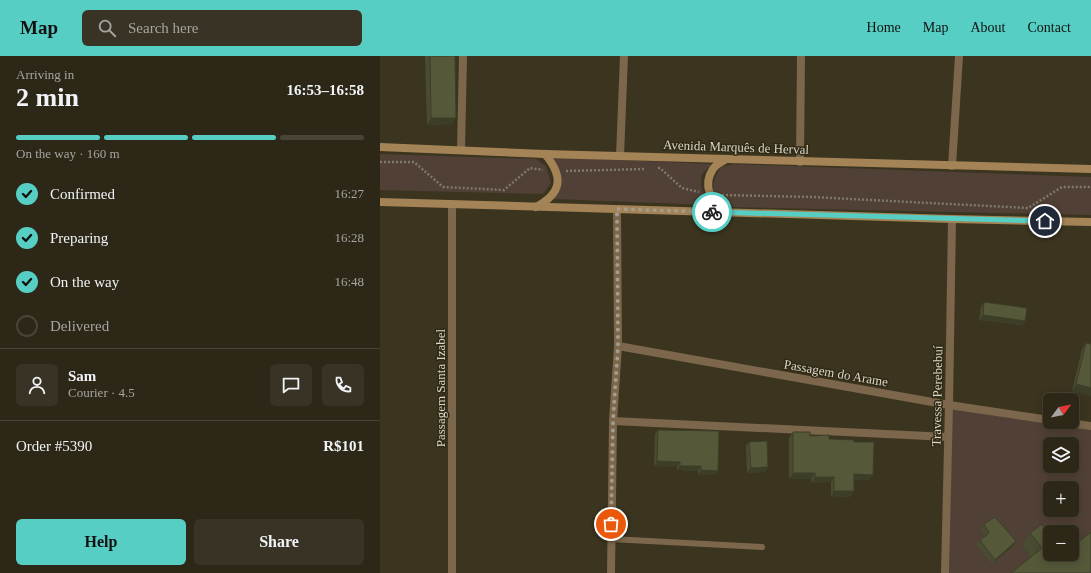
<!DOCTYPE html>
<html lang="en">
<head>
<meta charset="utf-8">
<style>
  :root { --surface:#2c2717; --page:#383324; --text:#f1f3f6; --muted:#a6a5a1; --line:#484436; --accent:#56cec3 }
  body { margin:0; font-family:"Times New Roman",serif; background:var(--page); color:var(--text); height:100vh; display:flex; flex-direction:column; font-size:15px; white-space:nowrap }
  * { box-sizing:border-box; margin:0 }
  p { font-size:13px; color:var(--muted) }
  .icon { flex:none; width:22px; height:22px; fill:none; stroke:currentColor; stroke-width:2; stroke-linecap:round; stroke-linejoin:round }
  .map { position:relative; flex:1; overflow:hidden }
  .details { display:flex; flex-direction:column; background:var(--surface); width:380px }
  .details>* { flex:none }
  .needle { width:26px; rotate:58deg }
  .fabs { position:absolute; left:663px; top:337px; display:grid; gap:8px }
  .fabs a { display:grid; place-items:center; width:36px; height:36px; border-radius:6px; background:var(--surface); box-shadow:0 2px 10px #0003,0 0 0 1px var(--line); font-size:20px }
  .pin { position:absolute; display:grid; place-items:center; width:34px; height:34px; color:#fff; margin:-17px; border:2px solid #fff; border-radius:50%; box-shadow:0 1px 4px #0007 }
  .courier { position:absolute; display:grid; place-items:center; width:40px; height:40px; margin:-20px; border:3px solid #56cec3; border-radius:50%; background:#fff; color:#222; box-shadow:0 1px 5px #0007 }
  .overview em { font-style:normal; font-weight:700 }
  .overview div { display:flex; flex-direction:column-reverse }
  .overview { display:flex; align-items:center; justify-content:space-between; height:68px; padding:0 16px }
  h1 { font-size:26px; font-weight:700; line-height:30px }
  .bar { display:grid; grid-template-columns:repeat(4,1fr); gap:6px 4px; align-content:center; height:48px; padding:0 16px }
  .bar i { height:5px; border-radius:3px; background:var(--line) }
  .bar .selected { background:var(--accent) }
  .bar p { grid-column:span 4 }
  .line { display:flex; align-items:center; gap:10px; padding:0 16px; border-top:1px solid var(--line) }
  .line div { flex:1 }
  .round { display:grid; place-items:center; flex:none; width:42px; height:42px; border-radius:6px; background:var(--page) }
  ol { padding:0 16px; list-style:none }
  li { display:flex; align-items:center; gap:12px; height:44px }
  li p { margin-inline-start:auto }
  li .icon { padding:4px; border-radius:50%; background:var(--accent); color:#111; stroke-width:4 }
  li:last-child { color:var(--muted) }
  li i { width:22px; height:22px; border:2px solid var(--line); border-radius:50% }
  .button { display:flex; gap:8px; margin-top:auto; padding:8px 16px }
  .button a { flex:1; height:46px; border-radius:6px; background:var(--accent); color:#111; font-size:16px; font-weight:700; line-height:46px; text-align:center }
  .button a+a { background:var(--page); color:var(--text) }
  header { display:flex; align-items:center; gap:24px; box-sizing:border-box; height:56px; padding:0 20px; background:var(--accent); color:#111 }
  header strong { font-size:19px }
  nav { display:flex; gap:22px; margin-inline-start:auto; font-size:14px }
  .search { width:280px; height:36px; background:var(--page); display:flex; align-items:center; gap:10px; box-sizing:border-box; padding:0 14px; border-radius:6px; color:var(--muted); font-size:15px }
  main { display:flex; flex:1; min-height:0 }
  .map>svg:first-child { display:block }
  .green { fill:#514035; fill-rule:evenodd }
  .lines { fill:none; stroke-linecap:round; stroke-linejoin:round }
  .path { stroke:#7f7968; stroke-width:2.5; stroke-dasharray:2 2; stroke-linecap:butt }
  .lane { stroke:#7c674c; stroke-width:6 }
  .street { stroke:#7c674c; stroke-width:8 }
  .secondary { stroke:#a48357; stroke-width:8 }
  .wall { fill:#494c31 }
  .shaded-wall { fill:#3c3e28 }
  .building { fill:#555839; stroke:#3c3e28 }
  .done { stroke:#a29d8e; stroke-width:4; stroke-dasharray:0 7.2 }
  .route { stroke:#56cec3; stroke-width:5 }
  .labels { text-anchor:middle; dominant-baseline:central; stroke-width:3; stroke-linejoin:round; paint-order:stroke }
  .street-label { font-size:13px; fill:#dad6ca; stroke:#302a15 }
</style>
</head>
<body>
<header>
<strong>Map</strong>
<div class="search"><svg class="icon" aria-label="search" viewBox="0 0 24 24"><circle cx="10" cy="10" r="6"/><path d="M15 15l6 6"/></svg>Search here</div>
<nav><a>Home</a><a>Map</a><a>About</a><a>Contact</a></nav>
</header>
<main>
<section class="details">
<div class="overview"><div><h1>2 min</h1><p>Arriving in</p></div><em>16:53–16:58</em></div>
<div class="bar"><i class="selected"></i><i class="selected"></i><i class="selected"></i><i></i><p>On the way · 160 m</p></div>
<ol>
<li><svg class="icon" aria-label="check" viewBox="0 0 24 24"><path d="M5 12l5 5 9-10"/></svg>Confirmed<p>16:27</p></li>
<li><svg class="icon" aria-label="check" viewBox="0 0 24 24"><path d="M5 12l5 5 9-10"/></svg>Preparing<p>16:28</p></li>
<li><svg class="icon" aria-label="check" viewBox="0 0 24 24"><path d="M5 12l5 5 9-10"/></svg>On the way<p>16:48</p></li>
<li><i></i>Delivered</li>
</ol>
<div class="line" style="height:72px"><a class="round"><svg class="icon" aria-label="person" viewBox="0 0 24 24"><circle cx="12" cy="8" r="4"/><path d="M4 21q1-7 8-7t8 7"/></svg></a><div><b>Sam</b><p>Courier · 4.5</p></div><a class="round"><svg class="icon" aria-label="chat" viewBox="0 0 24 24"><path d="M4 5h16v11H9l-5 4z"/></svg></a><a class="round"><svg class="icon" aria-label="phone" viewBox="0 0 24 24"><path d="M5 4h4l2 5-3 2q2 4 5 5l2-3 5 2v4C11 20 4 13 5 4z"/></svg></a></div>
<div class="line" style="height:52px"><div>Order #5390</div><b>R$101</b></div>
<div class="button"><a>Help</a><a>Share</a></div>
</section>
<div class="map">
<svg width="711" height="517" viewBox="0 0 711 517">
  <rect width="100%" height="100%" fill="#3b341f"/>
  <g class="green">
    <path d="M0 98 156 103 166 110 171 127 163 138 0 134Z"/>
    <path d="M172 101 332 108 322 118 321 129 327 149 174 143C183 125 184 118 172 101Z"/>
    <path d="M353 108 711 121V159L345 151C330 137 330 128 341 111Z"/>
    <path d="M572 353 711 373V481L692 495V476H670V498L636 517H569ZM670 388H692V410H670ZM670 432H692V454H670Z"/>
  </g>
  <g class="lines">
    <g class="path">
      <path d="M0 106H34L63 131 124 134 150 112 163 114"/>
      <path d="M278 112H280L302 132 319 136"/>
      <path d="M186 115 265 113"/>
      <path d="M342 139 432 141 648 152 682 131H711"/>
    </g>
    <path class="lane" d="M231 483 382 491"/>
    <g class="street">
      <path d="M81 94 83 0"/>
      <path d="M240 100 244 0"/>
      <path d="M420 106 421 0"/>
      <path d="M572 110 579 0"/>
      <path d="M238 290 569 349 670 364"/>
      <path d="M233 365 568 381"/>
      <path d="M682 366 711 370"/>
      <path d="M72 517V148"/>
      <path d="M231 517 233 365 238 290 237 153"/>
      <path d="M565 517 569 349 572 163"/>
    </g>
    <g class="secondary">
      <path d="M0 91 165 98 711 113"/>
      <path d="M345 104C341 106 335 110 333 113 322 129 331 148 346 156"/>
      <path d="M0 146 572 163 711 166"/>
      <path d="M156 151C182 137 184 121 165 98"/>
    </g>
  </g>
  <g class="wall">
    <path d="M45 0H75L72 68 47 69Z"/>
    <path d="M604 246 645 265 642 269 599 264 601 251Z"/>
    <path d="M706 287 711 340 692 335 702 293Z"/>
    <path d="M278 374 335 419H318V415L297 414V411L274 410 275 378Z"/>
    <path d="M413 376 449 383 474 386 489 424H474V435L470 441 451 440V426L432 427 431 423H409V382Z"/>
    <path d="M369 386 388 411 385 416 367 417 366 390Z"/>
    <path d="M604 468 636 485 633 490 612 508 596 488 600 484 605 480 601 473Z"/>
    <path d="M650 477 669 480 696 488 711 517 651 501 642 489Z"/>
  </g>
  <g class="shaded-wall">
    <path d="M51 62H76L72 68 47 69Z"/>
    <path d="M603 259 645 265 642 269 599 264Z"/>
    <path d="M696 328 711 332V340L692 335Z"/>
    <path d="M277 405 300 406 297 411 274 410Z"/>
    <path d="M300 410H321L318 415 297 414Z"/>
    <path d="M388 411 385 416 367 417 371 412Z"/>
    <path d="M321 414 338 415 335 419H318Z"/>
    <path d="M413 417H435L431 423H409Z"/>
    <path d="M474 418 493 419 489 424H470Z"/>
    <path d="M435 421H454L451 426 432 427Z"/>
    <path d="M454 435H474L470 441 451 440Z"/>
    <path d="M636 485 633 490 612 508 615 504Z"/>
  </g>
  <g class="building">
    <path d="M50 0H75L76 62H51Z"/>
    <path d="M604 246 647 252 645 265 603 259Z"/>
    <path d="M706 287 711 288V332L696 328Z"/>
    <path d="M278 374 339 375 338 415 321 414V410H300V406L277 405Z"/>
    <path d="M413 376H430V380L449 379V383L474 384V386H494L493 419 474 418V435H454V421H435V417H413Z"/>
    <path d="M387 385 388 411 371 412 369 386Z"/>
    <path d="M615 461 636 485 615 504 600 484 609 477 604 468Z"/>
    <path d="M662 468 669 480 670 479V498H692V482L696 488 711 476V517H631L662 492 650 477Z"/>
    <path d="M684 469 688 476H674Z"/>
  </g>
  <g class="lines">
    <path class="done" d="M231 468 233 365 238 290 237 153 332 156"/>
    <path class="route" d="M332 156 665 165"/>
  </g>
  <g class="labels">
    <g class="street-label">
      <text transform="translate(356 91) rotate(2)">Avenida Marquês de Herval</text>
      <text transform="translate(456 317) rotate(10)">Passagem do Arame</text>
      <text transform="translate(60 332) rotate(-90)">Passagem Santa Izabel</text>
      <text transform="translate(557 340) rotate(-89)">Travessa Perebebuí</text>
    </g>
  </g>
</svg>
<div class="fabs">
<a><svg class="needle" viewBox="-14 -14 28 28"><path d="M0-13l5 13h-10z" fill="#e53935"/><path d="M0 13l5-13h-10z" fill="#a6a5a1"/></svg></a>
<a><svg class="icon" aria-label="layers" viewBox="0 0 24 24"><path d="M12 4l9 5-9 5-9-5zM3 14l9 5 9-5"/></svg></a>
<a>+</a>
<a>−</a>
</div>
<div class="pin" style="left:231px;top:468px;background:#ea580c"><svg class="icon" aria-label="bag" viewBox="0 0 24 24"><path d="M5 8h14l-1 12H6zM9 8a3 3 0 0 1 6 0"/></svg></div>
<div class="pin" style="left:665px;top:165px;background:#1f2937"><svg class="icon" aria-label="home" viewBox="0 0 24 24"><path d="M3 11l9-7 9 7M6 9v11h12V9"/></svg></div>
<div class="courier" style="left:332px;top:156px"><svg class="icon" aria-label="bike" viewBox="0 0 24 24"><circle cx="6" cy="16" r="4"/><circle cx="18" cy="16" r="4"/><path d="M6 16l4-8h5l3 8M10 8l3 8H6M13 5h3"/></svg></div>
</div>
</main>
</body>
</html>
